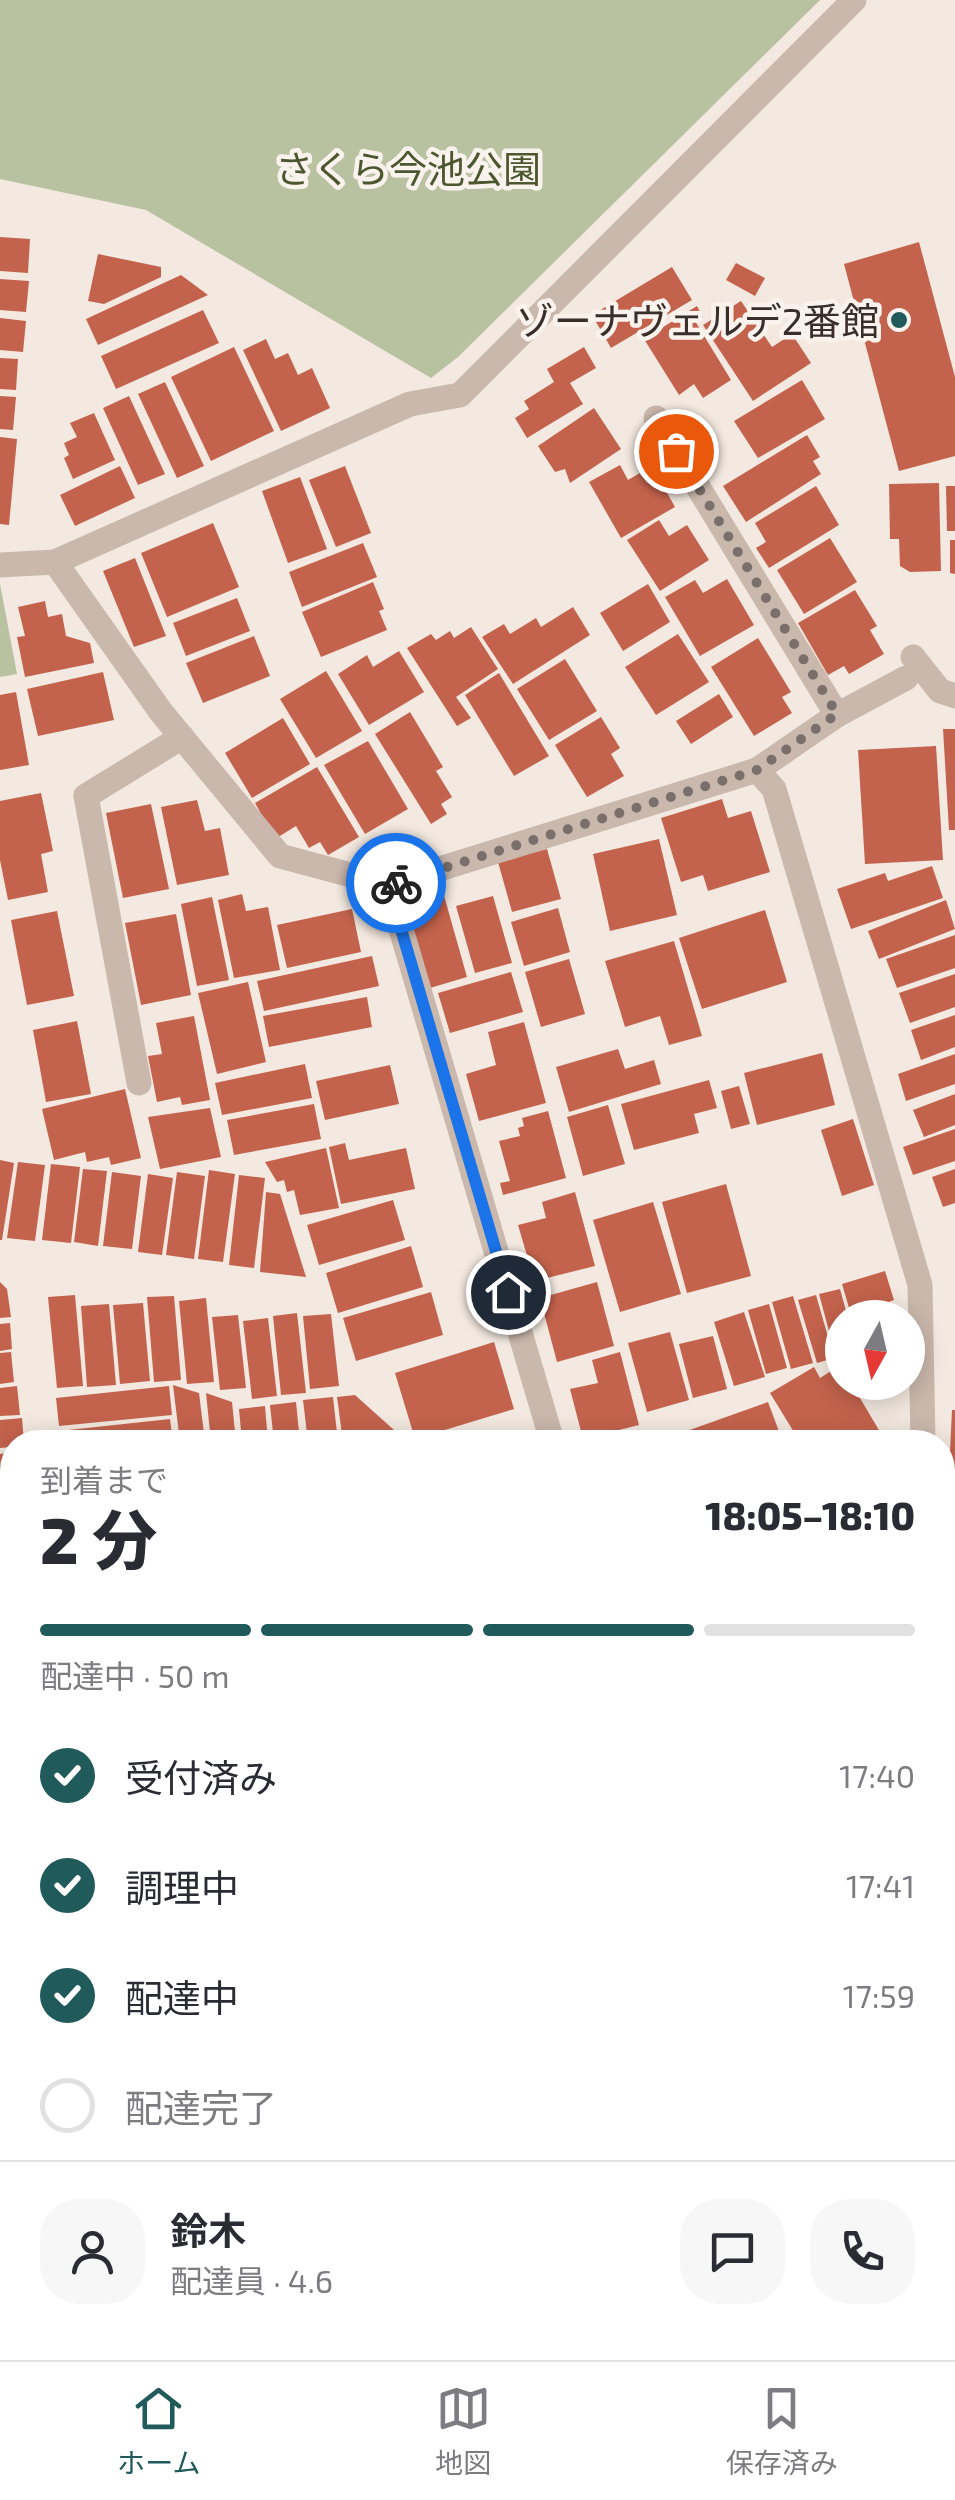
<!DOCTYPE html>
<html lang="ja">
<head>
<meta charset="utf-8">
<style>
  :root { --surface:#fff; --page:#f7f7f7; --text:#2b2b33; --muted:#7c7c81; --line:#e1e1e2; --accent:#205a5a }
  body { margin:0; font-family:"Exo 2","Noto Sans JP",sans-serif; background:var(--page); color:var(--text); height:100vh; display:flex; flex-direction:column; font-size:38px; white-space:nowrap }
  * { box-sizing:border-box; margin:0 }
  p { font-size:32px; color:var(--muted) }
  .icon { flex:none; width:55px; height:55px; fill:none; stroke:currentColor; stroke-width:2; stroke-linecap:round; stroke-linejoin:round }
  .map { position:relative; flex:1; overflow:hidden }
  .drawer { position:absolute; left:0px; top:1430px; width:955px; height:930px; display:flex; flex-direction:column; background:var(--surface); border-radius:40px 40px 0 0; box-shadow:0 5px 25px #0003 }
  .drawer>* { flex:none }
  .needle { width:65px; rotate:188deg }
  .tools { position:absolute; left:825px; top:1300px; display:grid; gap:20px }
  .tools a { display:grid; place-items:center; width:100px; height:100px; border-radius:50%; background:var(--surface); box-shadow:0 5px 25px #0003; font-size:50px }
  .pin { position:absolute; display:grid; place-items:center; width:85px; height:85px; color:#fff; margin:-42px; border:5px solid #fff; border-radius:50%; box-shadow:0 2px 10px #0007 }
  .courier { position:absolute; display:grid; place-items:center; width:100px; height:100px; margin:-50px; border:8px solid #1a73e8; border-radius:50%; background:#fff; color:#222; box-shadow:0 2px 12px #0007 }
  .headline em { font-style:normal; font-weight:800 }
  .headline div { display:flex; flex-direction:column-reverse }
  .headline { display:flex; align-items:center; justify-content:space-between; height:170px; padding:0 40px }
  h1 { font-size:65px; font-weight:800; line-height:75px }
  .bar { display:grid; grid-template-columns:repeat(4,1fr); gap:15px 10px; align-content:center; height:120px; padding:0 40px }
  .bar i { height:12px; border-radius:8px; background:var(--line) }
  .bar .current { background:var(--accent) }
  .bar p { grid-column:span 4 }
  .line { display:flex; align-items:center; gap:25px; padding:0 40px; border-top:2px solid var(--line) }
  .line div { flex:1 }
  .round { display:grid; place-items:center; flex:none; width:105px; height:105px; border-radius:40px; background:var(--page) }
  ol { padding:0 40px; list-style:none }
  li { display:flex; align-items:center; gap:30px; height:110px }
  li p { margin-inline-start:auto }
  li .icon { padding:10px; border-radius:50%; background:var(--accent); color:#fff; stroke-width:4 }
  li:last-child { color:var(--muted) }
  li i { width:55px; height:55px; border:5px solid var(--line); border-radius:50% }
  .dock { display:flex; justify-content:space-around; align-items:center; height:140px; border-top:2px solid var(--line); background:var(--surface); font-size:28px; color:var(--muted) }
  .dock a { display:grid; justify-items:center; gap:5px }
  .dock .current { color:var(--accent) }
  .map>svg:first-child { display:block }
  .green { fill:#b8c2a0 }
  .building { fill:#c4634d }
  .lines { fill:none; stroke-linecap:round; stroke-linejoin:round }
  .minor { stroke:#cbb8ac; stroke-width:25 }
  .done { stroke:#7a6f6a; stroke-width:10; stroke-dasharray:0 18 }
  .route { stroke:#1a73e8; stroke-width:12 }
  .poi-dot { fill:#205a5a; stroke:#faf3ed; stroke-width:4 }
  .labels { text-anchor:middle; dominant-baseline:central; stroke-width:9; stroke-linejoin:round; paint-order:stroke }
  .park-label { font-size:38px; fill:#4b572e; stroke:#faf3ed }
  .poi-label { font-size:38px; fill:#392e2a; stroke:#faf3ed; text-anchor:end }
</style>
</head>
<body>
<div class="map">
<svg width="955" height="2360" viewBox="0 0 955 2360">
  <rect width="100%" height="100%" fill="#f3e9e0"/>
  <g class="green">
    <path d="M0 0H820L458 357 431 378 146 210 0 179Z"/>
    <path d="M0 584 17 674 0 677Z"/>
  </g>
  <g class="building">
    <path d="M0 237 30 239 28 273 0 271Z"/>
    <path d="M919 242 955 377V456L899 471 844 264Z"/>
    <path d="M98 254 161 267V277L104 304 88 301Z"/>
    <path d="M736 263 765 278 755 296 726 280Z"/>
    <path d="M672 267 692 300 611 348 592 315Z"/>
    <path d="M181 275 208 295 98 345 86 319Z"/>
    <path d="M0 279 29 281 26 312 0 310Z"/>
    <path d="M741 301 772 347 792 334 811 363 753 401 703 325Z"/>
    <path d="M697 306 703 317 695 321 731 380 703 398 694 384 679 395 644 339Z"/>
    <path d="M203 310 219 343 116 389 101 356Z"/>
    <path d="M0 318 26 321 23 352 0 350Z"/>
    <path d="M266 339 275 359 288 353 298 375 312 368 330 408 281 431 243 350Z"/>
    <path d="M234 347 274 431 211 461 171 377Z"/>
    <path d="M584 347 596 368 570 383 583 404 527 438 515 418 529 409 524 401 554 382 547 369Z"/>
    <path d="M0 358 18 359 16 390 0 389Z"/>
    <path d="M802 380 825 419 758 458 734 421Z"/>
    <path d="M165 382 204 466 177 478 138 394Z"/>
    <path d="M0 396 16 397 13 430 0 429Z"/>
    <path d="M129 396 165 474 138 485 103 408Z"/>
    <path d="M594 408 621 449 570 483 565 469 555 472 538 446Z"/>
    <path d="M94 413 115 460 73 479 64 458 69 455 64 443 77 437 70 423Z"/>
    <path d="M807 435 820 457 813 461 821 474 746 522 723 486Z"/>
    <path d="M0 437 17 439 9 525 0 524Z"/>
    <path d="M620 465 628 480 652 466 675 507 621 538 589 482Z"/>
    <path d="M120 466 135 498 75 526 60 495Z"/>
    <path d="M345 466 371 533 336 547 309 480Z"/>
    <path d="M300 477 327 549 288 563 262 491Z"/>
    <path d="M939 483 941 571 910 572 900 566 899 539H890L889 484Z"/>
    <path d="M816 486 839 525 769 568 756 548 766 542 755 523Z"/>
    <path d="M946 486H955V531H947Z"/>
    <path d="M659 520 669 536 687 525 709 560 660 591 627 540Z"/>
    <path d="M213 523 239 587 167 617 141 553Z"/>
    <path d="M830 538 857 582 804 614 777 570Z"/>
    <path d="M950 540H955V574L950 573Z"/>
    <path d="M363 543 377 577 302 607 289 572Z"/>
    <path d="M135 558 166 636 134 647 103 571Z"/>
    <path d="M727 579 754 625 700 656 665 597 695 580 703 593Z"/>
    <path d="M373 582 384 609 379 611 387 630 321 657 302 612Z"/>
    <path d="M648 584 670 622 623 651 600 613Z"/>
    <path d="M855 590 877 626 870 630 884 654 849 674 844 666 828 675 798 623Z"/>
    <path d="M237 598 250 631 186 656 173 623Z"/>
    <path d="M45 601 48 617 62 614 66 636 90 643 94 663 25 677 17 637 25 636 18 607Z"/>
    <path d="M573 607 590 635 513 684 482 637 504 624 510 634 536 618 541 627Z"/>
    <path d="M471 627 498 669 456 697 471 718 457 726 407 648 431 634 436 640 450 631 454 638Z"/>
    <path d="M678 634 709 682 656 715 625 667Z"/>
    <path d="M254 636 270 676 203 703 186 663Z"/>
    <path d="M758 638 791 692 782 697 792 713 754 736 711 667Z"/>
    <path d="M399 651 424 692 369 725 338 674 367 655 373 667Z"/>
    <path d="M565 659 597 711 549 740 517 689Z"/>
    <path d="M326 671 362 731 316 758 280 699Z"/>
    <path d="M103 672 114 720 38 736 27 689Z"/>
    <path d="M499 673 549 756 514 776 465 695Z"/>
    <path d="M16 692 29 765 0 770V695Z"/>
    <path d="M719 694 733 717 691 744 676 721Z"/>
    <path d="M410 712 443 767 436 771 452 797 441 804 447 814 431 824 375 734Z"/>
    <path d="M601 717 620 748 611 754 624 776 587 797 555 745Z"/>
    <path d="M283 718 310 764 252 798 225 753Z"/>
    <path d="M943 729H955V830H949Z"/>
    <path d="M368 741 408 809 365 834 324 765Z"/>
    <path d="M936 746 943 860 865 864 858 750Z"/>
    <path d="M317 767 359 837 328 855 320 842 309 848 296 826 275 839 255 803Z"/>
    <path d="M41 793 53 851 41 854 48 892 8 900 0 860V801Z"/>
    <path d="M722 799 728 818 751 811 770 872 708 891 703 875 681 882 661 818Z"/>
    <path d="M197 800 205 831 220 828 229 875 177 885 161 807Z"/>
    <path d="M151 804 169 889 123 898 106 813Z"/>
    <path d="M659 839 677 915 610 931 593 854Z"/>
    <path d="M547 849 561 899 512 912 498 862Z"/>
    <path d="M932 866 943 898 851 929 837 889 885 873 888 881Z"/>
    <path d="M443 892 467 977 430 988 405 902Z"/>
    <path d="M242 894 246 911 268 907 280 970 234 978 218 900Z"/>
    <path d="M493 896 512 963 475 973 456 906Z"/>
    <path d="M212 897 229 980 197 986 181 904Z"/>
    <path d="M946 900 955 929 879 959 868 931Z"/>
    <path d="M558 908 570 952 524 966 511 922Z"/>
    <path d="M352 909 361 952 287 968 277 925Z"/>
    <path d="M765 910 787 982 702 1009 679 938Z"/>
    <path d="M57 911 74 996 27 1005 11 920Z"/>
    <path d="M176 914 191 995 141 1005 125 923Z"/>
    <path d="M955 935V968L897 988 886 959Z"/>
    <path d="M674 941 702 1036 669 1045 660 1016 625 1027 605 961Z"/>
    <path d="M372 956 379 986 264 1011 257 981Z"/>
    <path d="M569 959 585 1014 541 1027 525 972Z"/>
    <path d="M511 972 523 1012 450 1033 438 993Z"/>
    <path d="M955 974V1007L910 1023 899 993Z"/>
    <path d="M248 982 266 1062 217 1074 198 993Z"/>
    <path d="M367 997 372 1027 269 1047 263 1016Z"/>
    <path d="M955 1015V1047L921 1060 911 1030Z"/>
    <path d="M194 1016 210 1100 182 1105 180 1097 157 1102 148 1056 162 1054 156 1023Z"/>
    <path d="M77 1021 91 1094 46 1102 33 1030Z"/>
    <path d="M524 1022 546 1103 479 1121 466 1074 496 1065 488 1032Z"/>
    <path d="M618 1049 625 1069 654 1060 661 1084 569 1112 556 1067Z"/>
    <path d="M822 1053 835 1105 757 1125 744 1073Z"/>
    <path d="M955 1054V1084L906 1101 898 1074Z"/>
    <path d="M305 1064 312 1098 222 1115 215 1083Z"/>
    <path d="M390 1065 399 1104 325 1120 316 1081Z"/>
    <path d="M709 1080 717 1108 694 1114 699 1133 634 1150 621 1104Z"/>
    <path d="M739 1086 750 1124 731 1129 721 1091Z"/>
    <path d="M125 1089 141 1158 111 1165 109 1157 87 1162 85 1152 54 1160 42 1109Z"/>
    <path d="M955 1094V1125L924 1137 913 1110Z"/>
    <path d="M314 1104 321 1139 234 1155 227 1120Z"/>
    <path d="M608 1105 625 1164 583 1176 567 1117Z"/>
    <path d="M210 1108 221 1157 160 1169 148 1117Z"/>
    <path d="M548 1111 566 1178 503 1195 500 1183 510 1181 499 1141 520 1136 518 1128 524 1126 522 1118Z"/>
    <path d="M853 1119 874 1185 842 1196 821 1130Z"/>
    <path d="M955 1129V1161L913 1175 903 1147Z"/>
    <path d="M345 1143 349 1160 406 1148 415 1189 341 1204 329 1147Z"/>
    <path d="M326 1148 339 1208 300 1215 294 1190 287 1192 284 1180 277 1182 265 1162Z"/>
    <path d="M0 1160 14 1163 2 1240H0Z"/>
    <path d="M18 1162 45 1165 35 1241 7 1238Z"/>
    <path d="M51 1164 80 1167 71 1243 42 1240Z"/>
    <path d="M83 1169 107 1171 98 1246 74 1242Z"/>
    <path d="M955 1169V1203L943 1207 932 1177Z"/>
    <path d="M209 1170 235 1174 223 1262 198 1259Z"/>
    <path d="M112 1172 141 1176 132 1249 103 1246Z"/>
    <path d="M177 1172 205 1176 194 1259 166 1255Z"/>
    <path d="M148 1174 173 1178 162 1255 138 1252Z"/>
    <path d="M239 1175 265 1178 254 1268 229 1265Z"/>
    <path d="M726 1184 751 1276 687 1293 662 1202Z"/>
    <path d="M266 1192 280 1194 306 1277 260 1272Z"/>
    <path d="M575 1192 595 1266 523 1284 517 1261 528 1259 518 1225 546 1218 542 1202Z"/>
    <path d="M393 1200 405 1240 319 1265 307 1225Z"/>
    <path d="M653 1202 681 1294 620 1312 593 1220Z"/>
    <path d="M411 1246 423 1287 338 1313 326 1273Z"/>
    <path d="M885 1271 894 1300 886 1303 891 1318H852L842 1284Z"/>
    <path d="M0 1282 7 1289 11 1317 0 1318Z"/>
    <path d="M597 1282 614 1346 557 1362 540 1298Z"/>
    <path d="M840 1289 848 1318H842V1355L836 1357 819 1294Z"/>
    <path d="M431 1292 443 1335 356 1361 343 1318Z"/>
    <path d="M75 1295 83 1386 57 1388 48 1297Z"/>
    <path d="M816 1295 834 1358 817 1363 798 1300Z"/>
    <path d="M174 1296 181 1380 154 1382 147 1297Z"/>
    <path d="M793 1296 813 1363 791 1369 772 1302Z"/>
    <path d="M206 1298 214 1382 187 1384 179 1301Z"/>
    <path d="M143 1303 150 1381 120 1384 113 1305Z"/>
    <path d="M109 1304 116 1385 87 1387 81 1306Z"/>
    <path d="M769 1304 787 1368 766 1374 748 1310Z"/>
    <path d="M744 1312 765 1377 734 1386 714 1322Z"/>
    <path d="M297 1313 306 1393 281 1395 273 1316Z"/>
    <path d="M331 1314 339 1386 310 1389 303 1316Z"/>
    <path d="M238 1315 246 1388 220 1390 212 1317Z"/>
    <path d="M268 1318 277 1396 252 1399 243 1321Z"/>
    <path d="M10 1323 12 1349 0 1351V1324Z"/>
    <path d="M670 1332 689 1400 647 1412 628 1343Z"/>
    <path d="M713 1336 727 1389 693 1398 679 1344Z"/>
    <path d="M494 1342 514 1409 415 1439 395 1373Z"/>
    <path d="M11 1352 14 1382 0 1384V1353Z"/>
    <path d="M620 1352 639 1425 583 1439 570 1389 598 1383 592 1360Z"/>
    <path d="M842 1364V1382H863L854 1388 886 1442H800L770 1393 814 1367 820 1378Z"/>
    <path d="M173 1385 199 1393 205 1442H180Z"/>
    <path d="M17 1386 20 1415 0 1416V1388Z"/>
    <path d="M169 1386 172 1415 59 1426 56 1398Z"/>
    <path d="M206 1393 232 1402 236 1442H211Z"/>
    <path d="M355 1395 404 1439V1442H343L337 1397Z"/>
    <path d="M333 1397 338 1442H308L303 1400Z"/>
    <path d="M296 1402 300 1442H274L270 1405Z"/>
    <path d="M768 1402 783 1442H656Z"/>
    <path d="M265 1406 268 1442H242L239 1409Z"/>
    <path d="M952 1410H955V1473L949 1472Z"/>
    <path d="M22 1418 24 1442H12V1447L0 1448V1420Z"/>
    <path d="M170 1419 173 1442H60L59 1431Z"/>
    <path d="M12 1452V1482L0 1483V1454Z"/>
    <path d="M12 1485V1520L0 1521V1486Z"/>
    <path d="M12 1562V1597L0 1598V1563Z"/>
    <path d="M12 1602V1631L0 1632V1603Z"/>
    <path d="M12 1636V1662L0 1664V1637Z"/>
    <path d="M12 1668V1695L0 1696V1669Z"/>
    <path d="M0 1701H12V1730L0 1731Z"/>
    <path d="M12 1735V1763L0 1764V1736Z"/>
    <path d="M12 1766V1792L0 1793V1768Z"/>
    <path d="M12 1797V1821L0 1822V1798Z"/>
    <path d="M12 1874V1908L0 1879Z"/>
    <path d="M12 2053V2085L0 2090V2059Z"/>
    <path d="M12 2094V2122L0 2127V2099Z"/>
    <path d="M12 2135V2170L8 2172 0 2153V2141Z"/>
    <path d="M942 2135H955V2172L942 2173Z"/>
    <path d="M0 2168 12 2197V2214L0 2219Z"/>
    <rect x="942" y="2189" width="13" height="71"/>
    <path d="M12 2253V2280L3 2284 0 2258Z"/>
    <rect x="942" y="2289" width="13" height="45"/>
    <path d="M21 2348H100L62 2360H24Z"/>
    <path d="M242 2348H321L322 2358 243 2360Z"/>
    <path d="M351 2348H409L410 2360H351Z"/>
    <path d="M710 2348H748L746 2356Z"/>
    <path d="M755 2348H785L783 2360 753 2356Z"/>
    <path d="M790 2348H819L816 2360H788Z"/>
    <path d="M828 2348H858L855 2360H825Z"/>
    <path d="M864 2348H900L897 2360H862Z"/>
    <path d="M908 2348H930L948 2360H905Z"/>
    <path d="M232 2349 233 2360H198L197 2351Z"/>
    <path d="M118 2351 120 2360H87V2359Z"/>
    <path d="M190 2351V2360H158L157 2352Z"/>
  </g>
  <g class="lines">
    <g class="minor">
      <path d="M656 418 837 715"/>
      <path d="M55 562 161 712 280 856 388 885 552 1441"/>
      <path d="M0 565 55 562 410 404 460 395 854 0"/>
      <path d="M913 657 940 691 955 696"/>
      <path d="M757 770 774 789 920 1285 923 1442"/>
      <path d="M388 885 757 770 837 715 906 678"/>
      <path d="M139 1083 86 796 182 737"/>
      <path d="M942 1501 955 1520"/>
      <path d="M0 1537 12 1535"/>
      <path d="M942 1560 955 1557"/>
      <path d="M0 1940 12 1964"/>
      <path d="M0 2246 12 2241"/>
      <path d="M0 2338 7 2360"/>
      <path d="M134 2348 137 2360"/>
    </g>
  </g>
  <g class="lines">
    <path class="done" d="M396 883 757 770 837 714 676 451"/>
    <path class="route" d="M396 883 388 885 508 1292"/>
  </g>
  <circle class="poi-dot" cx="899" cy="320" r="10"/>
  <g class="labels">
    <g class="park-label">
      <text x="408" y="168">さくら今池公園</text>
    </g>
    <g class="poi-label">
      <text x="879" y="320">ゾーナヴェルデ2番館</text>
    </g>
  </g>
</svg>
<div class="tools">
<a><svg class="needle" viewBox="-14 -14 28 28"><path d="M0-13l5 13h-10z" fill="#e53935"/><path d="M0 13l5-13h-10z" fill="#7c7c81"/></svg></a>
</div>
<div class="pin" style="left:676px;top:451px;background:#ea580c"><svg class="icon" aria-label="bag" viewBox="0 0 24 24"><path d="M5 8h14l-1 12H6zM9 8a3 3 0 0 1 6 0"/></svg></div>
<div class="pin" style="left:508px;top:1292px;background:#1f2937"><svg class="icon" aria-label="home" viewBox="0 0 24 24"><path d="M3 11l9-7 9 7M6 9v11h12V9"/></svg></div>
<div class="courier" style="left:396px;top:883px"><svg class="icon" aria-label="bike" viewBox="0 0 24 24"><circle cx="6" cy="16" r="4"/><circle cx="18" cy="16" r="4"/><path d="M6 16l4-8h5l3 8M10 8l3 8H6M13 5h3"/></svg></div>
<section class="drawer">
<div class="headline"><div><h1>2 分</h1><p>到着まで</p></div><em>18:05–18:10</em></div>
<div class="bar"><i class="current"></i><i class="current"></i><i class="current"></i><i></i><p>配達中 · 50 m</p></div>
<ol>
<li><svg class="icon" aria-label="check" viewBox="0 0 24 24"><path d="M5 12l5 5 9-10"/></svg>受付済み<p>17:40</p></li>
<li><svg class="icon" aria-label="check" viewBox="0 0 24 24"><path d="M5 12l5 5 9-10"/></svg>調理中<p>17:41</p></li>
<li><svg class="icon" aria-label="check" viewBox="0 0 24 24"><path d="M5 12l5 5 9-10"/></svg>配達中<p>17:59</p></li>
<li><i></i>配達完了</li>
</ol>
<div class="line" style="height:180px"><a class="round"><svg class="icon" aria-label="person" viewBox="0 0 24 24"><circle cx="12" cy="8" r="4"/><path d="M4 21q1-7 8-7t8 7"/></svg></a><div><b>鈴木</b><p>配達員 · 4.6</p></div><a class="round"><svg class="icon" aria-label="chat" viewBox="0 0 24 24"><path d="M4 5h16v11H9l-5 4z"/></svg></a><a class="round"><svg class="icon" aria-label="phone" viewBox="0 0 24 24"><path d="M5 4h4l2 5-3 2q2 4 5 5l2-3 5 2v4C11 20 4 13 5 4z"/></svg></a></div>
</section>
</div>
<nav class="dock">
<a class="current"><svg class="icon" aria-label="home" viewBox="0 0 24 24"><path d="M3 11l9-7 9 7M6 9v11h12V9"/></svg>ホーム</a>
<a><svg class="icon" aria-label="map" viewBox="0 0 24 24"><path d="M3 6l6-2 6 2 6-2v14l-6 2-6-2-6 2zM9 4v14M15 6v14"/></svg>地図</a>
<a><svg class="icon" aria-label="saved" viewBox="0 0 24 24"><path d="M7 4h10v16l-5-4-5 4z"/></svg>保存済み</a>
</nav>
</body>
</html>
